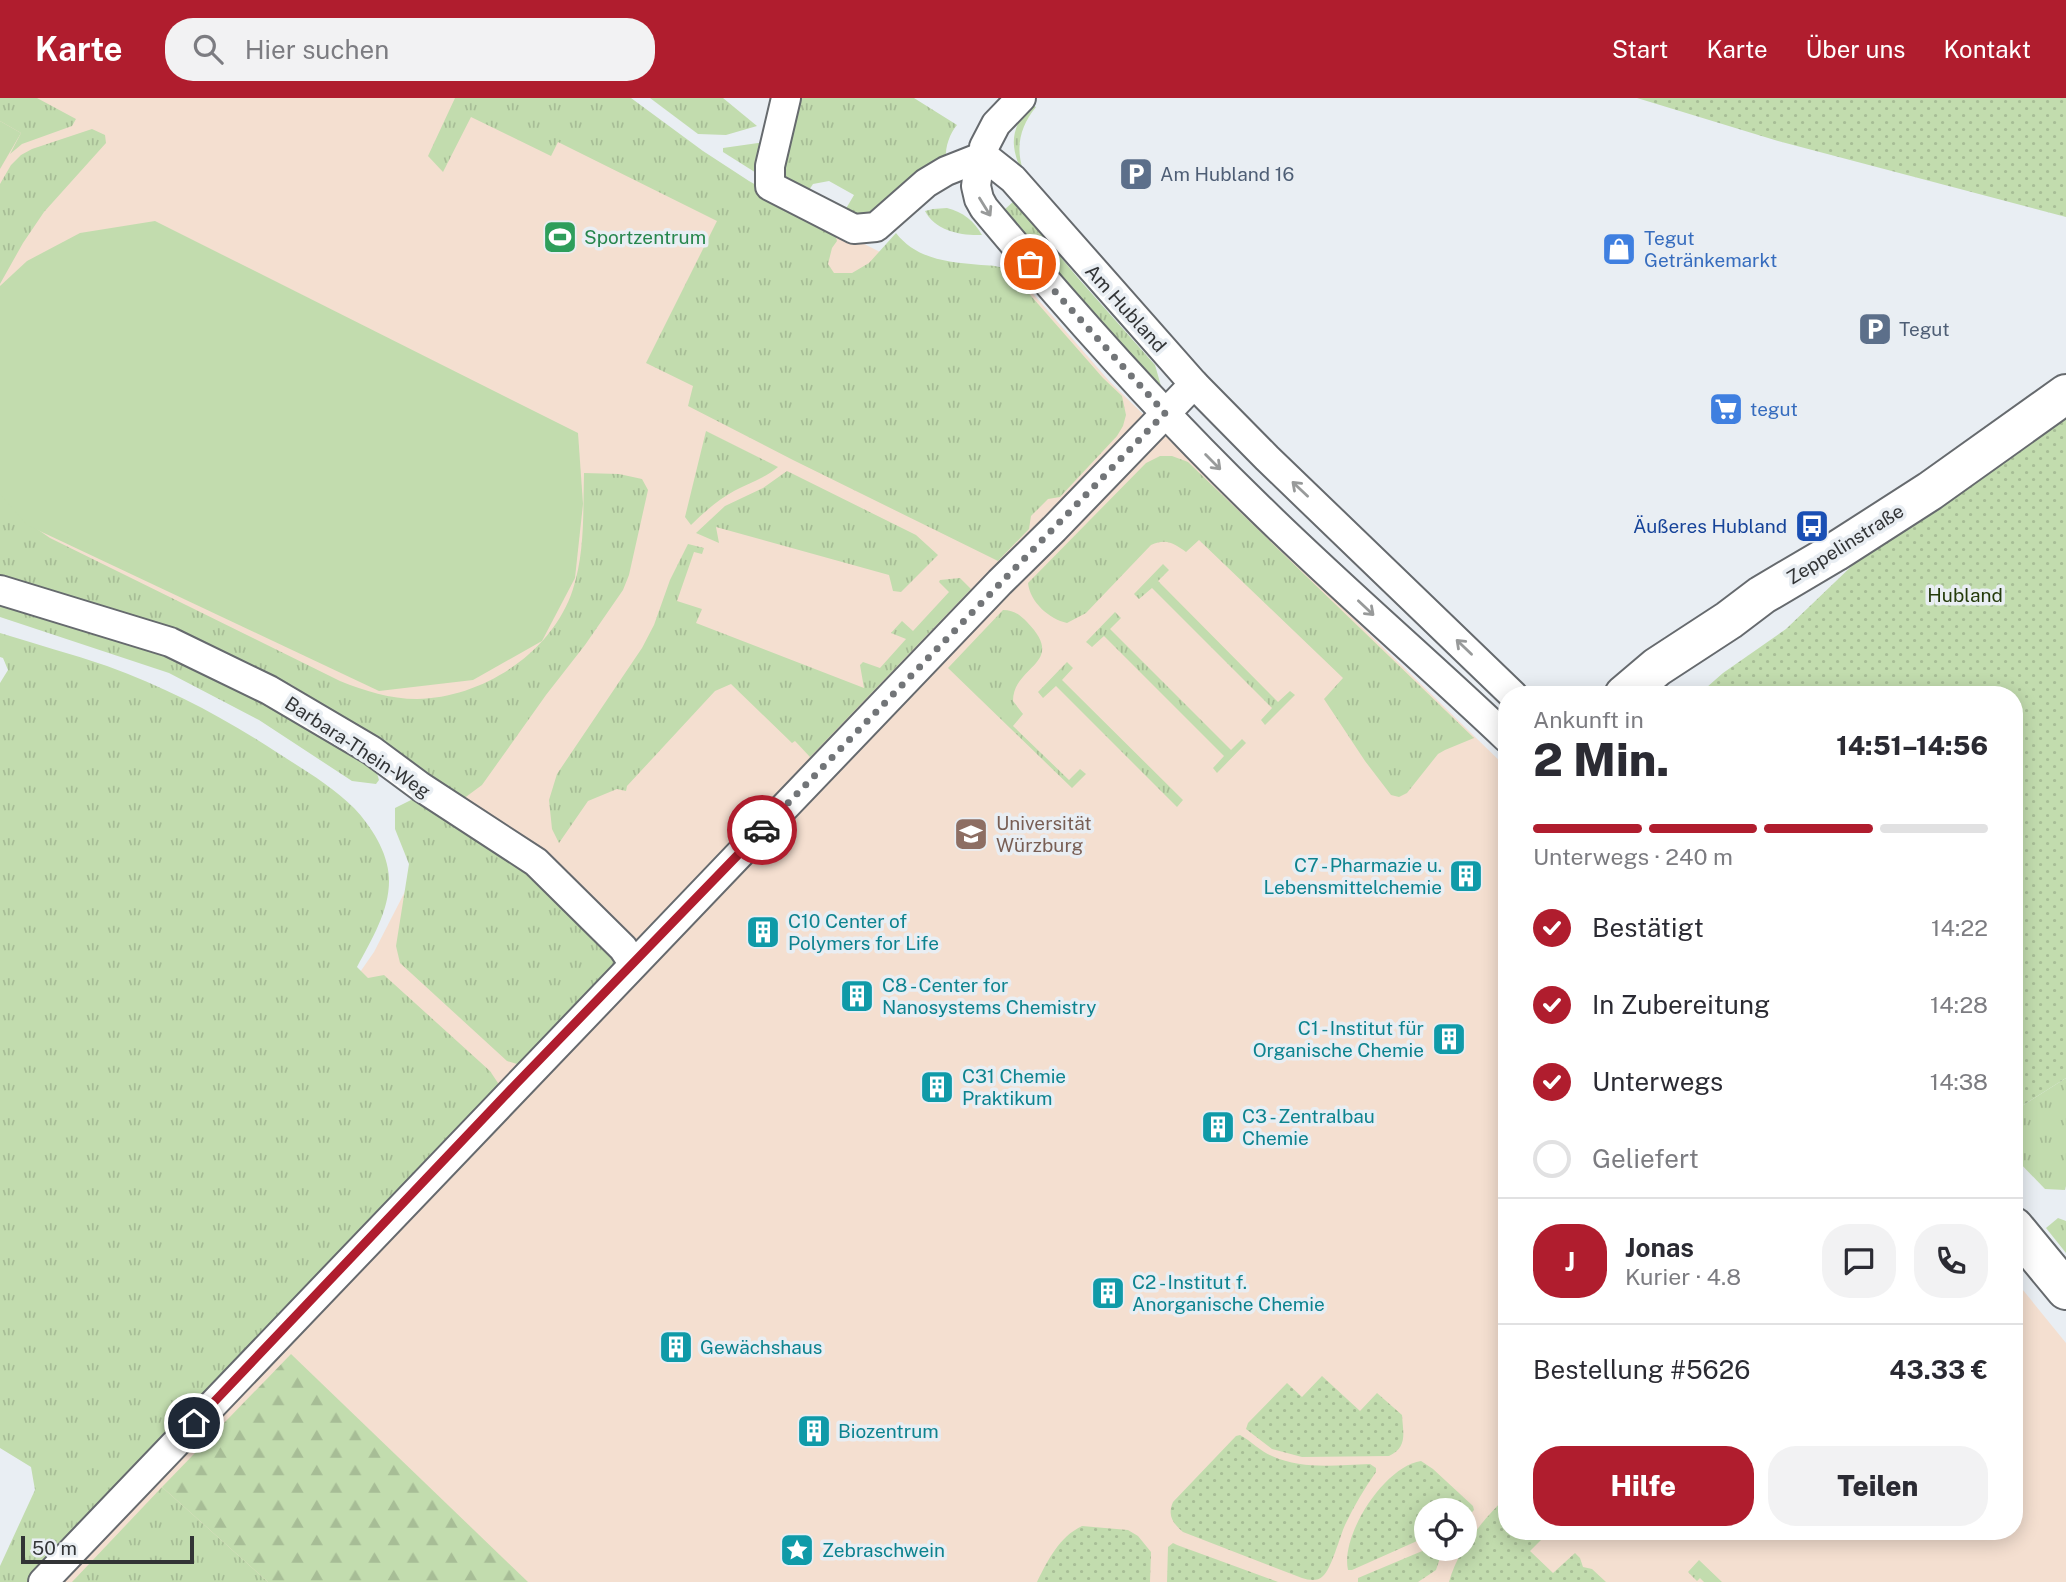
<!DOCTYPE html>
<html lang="de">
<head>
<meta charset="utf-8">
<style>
  :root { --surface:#fff; --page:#f2f2f3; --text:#2b2b33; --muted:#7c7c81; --line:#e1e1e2; --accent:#b01d2e }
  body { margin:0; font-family:"Public Sans",sans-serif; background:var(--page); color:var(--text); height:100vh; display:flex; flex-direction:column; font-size:26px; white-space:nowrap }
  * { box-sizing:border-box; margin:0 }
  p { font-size:23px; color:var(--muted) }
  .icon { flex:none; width:38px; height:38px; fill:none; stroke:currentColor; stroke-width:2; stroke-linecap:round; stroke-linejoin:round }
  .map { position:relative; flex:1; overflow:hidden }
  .details { position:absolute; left:1498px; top:588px; width:525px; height:854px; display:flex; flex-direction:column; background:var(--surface); border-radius:28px; box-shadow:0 4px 18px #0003 }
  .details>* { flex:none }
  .controls { position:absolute; left:1414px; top:1400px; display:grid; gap:14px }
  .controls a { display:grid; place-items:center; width:63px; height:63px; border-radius:50%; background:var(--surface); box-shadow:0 4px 18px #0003; font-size:35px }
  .scale { position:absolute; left:21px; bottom:18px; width:173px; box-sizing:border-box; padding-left:7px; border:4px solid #323436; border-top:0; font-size:19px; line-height:24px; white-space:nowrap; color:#323436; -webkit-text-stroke:5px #e9eef3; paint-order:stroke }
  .pin { position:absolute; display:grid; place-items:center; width:60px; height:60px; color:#fff; margin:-30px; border:4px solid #fff; border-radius:50%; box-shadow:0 2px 7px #0007 }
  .courier { position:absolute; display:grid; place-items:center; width:70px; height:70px; margin:-35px; border:5px solid #b01d2e; border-radius:50%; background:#fff; color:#222; box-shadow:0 2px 9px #0007 }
  .summary em { font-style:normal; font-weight:800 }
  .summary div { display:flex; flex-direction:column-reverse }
  .summary { display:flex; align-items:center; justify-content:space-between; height:119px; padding:0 35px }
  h1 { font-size:46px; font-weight:800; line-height:52px }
  .bar { display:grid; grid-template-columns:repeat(4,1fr); gap:10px 7px; align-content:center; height:84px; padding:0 35px }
  .bar i { height:9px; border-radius:5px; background:var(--line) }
  .bar .current { background:var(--accent) }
  .bar p { grid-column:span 4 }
  .line { display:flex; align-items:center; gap:18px; padding:0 35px; border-top:2px solid var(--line) }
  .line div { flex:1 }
  .round { display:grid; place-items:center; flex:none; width:74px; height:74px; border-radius:28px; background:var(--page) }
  ol { padding:0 35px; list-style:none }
  li { display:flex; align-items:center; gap:21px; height:77px }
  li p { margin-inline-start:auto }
  li .icon { padding:7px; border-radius:50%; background:var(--accent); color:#fff; stroke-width:4 }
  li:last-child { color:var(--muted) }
  li i { width:38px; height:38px; border:4px solid var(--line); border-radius:50% }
  .cta { display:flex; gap:14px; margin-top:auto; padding:14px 35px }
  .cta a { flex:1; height:80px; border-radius:28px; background:var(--accent); color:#fff; font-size:28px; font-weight:800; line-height:80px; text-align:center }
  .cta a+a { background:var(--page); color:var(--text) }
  header { display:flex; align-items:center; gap:42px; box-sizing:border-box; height:98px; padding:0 35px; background:var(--accent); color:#fff }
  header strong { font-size:33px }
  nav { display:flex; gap:38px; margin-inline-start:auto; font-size:24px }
  .search { width:490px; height:63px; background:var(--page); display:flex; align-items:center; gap:18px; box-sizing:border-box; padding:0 24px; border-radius:28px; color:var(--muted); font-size:26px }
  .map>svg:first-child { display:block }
  .education { fill:#f4dfd0; fill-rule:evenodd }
  .grass { fill:url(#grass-tufts) }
  .forest { fill:url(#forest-firs) }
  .park { fill:url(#park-dots) }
  .pitch { fill:#c2dcae }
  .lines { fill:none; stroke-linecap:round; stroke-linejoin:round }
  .street-casing { stroke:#666a6e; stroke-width:32 }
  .secondary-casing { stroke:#666a6e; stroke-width:42 }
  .street { stroke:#fff; stroke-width:28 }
  .secondary { stroke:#fff; stroke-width:38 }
  .oneway { stroke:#989a9a }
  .done { stroke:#727578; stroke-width:7; stroke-dasharray:0 12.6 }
  .route { stroke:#b01d2e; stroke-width:9 }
  .labels { text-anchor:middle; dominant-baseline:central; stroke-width:7; stroke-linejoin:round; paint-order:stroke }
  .service-label { font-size:19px; fill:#4e5e75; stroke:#e9eef3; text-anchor:start }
  .leisure-label { font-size:19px; fill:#27864d; stroke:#e9eef3; text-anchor:start }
  .shop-label { font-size:19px; fill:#366cbe; stroke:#e9eef3; text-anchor:start }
  .street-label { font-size:19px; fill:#323436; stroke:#e9eef3 }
  .transit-label { font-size:19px; fill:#164399; stroke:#e9eef3; text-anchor:end }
  .park-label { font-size:19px; fill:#243b0b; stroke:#e9eef3 }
  .education-label { font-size:19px; fill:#785e54; stroke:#e9eef3; text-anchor:start }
  .culture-label { font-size:19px; fill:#0d838f; stroke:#e9eef3; text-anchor:start }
</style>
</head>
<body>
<header>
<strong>Karte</strong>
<div class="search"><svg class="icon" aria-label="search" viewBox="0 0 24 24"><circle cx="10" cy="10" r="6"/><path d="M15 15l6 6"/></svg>Hier suchen</div>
<nav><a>Start</a><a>Karte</a><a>Über uns</a><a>Kontakt</a></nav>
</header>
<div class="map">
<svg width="2066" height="1484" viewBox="0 0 2066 1484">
  <defs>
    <pattern id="grass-tufts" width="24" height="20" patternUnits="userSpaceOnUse" patternTransform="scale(1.75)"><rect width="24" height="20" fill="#c2dcae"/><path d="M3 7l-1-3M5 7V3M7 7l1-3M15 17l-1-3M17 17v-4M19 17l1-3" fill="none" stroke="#a7bd96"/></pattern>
    <pattern id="forest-firs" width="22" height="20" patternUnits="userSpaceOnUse" patternTransform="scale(1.75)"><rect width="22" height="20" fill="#c2dcae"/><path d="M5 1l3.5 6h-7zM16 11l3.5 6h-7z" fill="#a7bd96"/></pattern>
    <pattern id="park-dots" width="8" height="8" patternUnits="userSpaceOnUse" patternTransform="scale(1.75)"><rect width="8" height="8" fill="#c2dcae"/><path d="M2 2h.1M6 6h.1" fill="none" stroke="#a7bd96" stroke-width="1.8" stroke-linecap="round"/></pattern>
  </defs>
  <rect width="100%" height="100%" fill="#e9eef3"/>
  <path class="education" d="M0 0H608L725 76 886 157 957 167 1021 182 1110 284 1507 670V1433H2014V1181L2066 1245V1484H4L262 1015 374 854 454 698 384 647 292 587 166 533 0 480ZM1426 1412H1465V1451H1426Z"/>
  <g class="grass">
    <path d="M0 0H37L76 21 72 28 22 46 10 56 21 35 0 23Z"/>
    <path d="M455 0H631L703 53 749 83 831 129 835 136 837 143 832 150 828 166 834 175H852L869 165 896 135C917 162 949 164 981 167 994 168 1001 167 1011 175L1103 280 1122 298 1126 317 1123 328 1117 338 1060 399 1048 401 1031 418 1029 431 998 463 793 362 688 308 693 288 646 265 717 123 558 44 551 58 471 19 443 74 428 58Z"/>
    <path d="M650 0H723L757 28 726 37 698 36Z"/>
    <path d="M791 0H914L957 27C950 35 945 49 946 60L868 121 844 114 854 97 829 83 813 86 804 100 786 90 778 54Z"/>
    <path d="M1030 6 1036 9C1021 27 1015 48 1023 72H1021C1009 45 1012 30 1030 6Z"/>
    <path d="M92 31 105 37 106 45 44 114 23 145 0 186V86L11 67 21 57 32 51Z"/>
    <path d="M758 45H768L761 78 723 54V50Z"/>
    <path d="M1014 103 1078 180 1155 267 1161 288 1160 291 1116 247 1004 112Z"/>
    <path d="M947 110C963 114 974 123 982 137 962 138 935 133 925 113L933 111Z"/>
    <path d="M706 333 778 369C765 380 749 385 734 393 718 402 704 414 691 427L685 419Z"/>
    <path d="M1160 358H1172L1188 364 1474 640 1445 652 1438 656 1407 695 1399 699 1391 697 1365 663 1324 601 1343 580 1199 442 1186 454C1174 445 1166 440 1151 447L1086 515 1067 525C1049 521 1030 504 1028 485L1146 365Z"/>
    <path d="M787 373 916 437 938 457 901 494 893 493 889 477 716 429 719 445 696 435 725 408 763 390Z"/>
    <path d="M584 375 619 376 642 381 648 392 629 477 623 492 585 547 546 597 482 687 463 701 292 587 166 533 0 480V394L27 424 50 440 340 583C365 593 390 601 417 601 483 600 553 554 573 491 585 454 583 413 584 375Z"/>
    <path d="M688 446 704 450 702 456 694 454 677 503 702 511 696 525 864 590 860 567 863 564 880 570 906 541 891 535 902 523 913 533 949 494 939 484 940 482 960 480 971 491 810 659 795 643 792 645 731 586 715 593 627 688 626 693 617 691 588 703 559 745 552 731 549 702 557 676 642 550 654 527 670 482Z"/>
    <path d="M1163 466 1169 472 1158 483 1278 604 1290 593 1295 597 1265 627 1261 622 1272 610 1152 490 1139 501 1134 496Z"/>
    <path d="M0 504 113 537 187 564 312 628 376 672 379 682 376 686 352 683 259 622 169 575 0 519Z"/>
    <path d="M1003 512C1014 512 1020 517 1027 524 1068 566 1013 567 1013 603L1023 616 1013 628 1069 682 1080 671 1086 676 1072 690 948 570Z"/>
    <path d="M1115 514 1121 520 1110 531 1231 652 1242 641 1246 645 1217 675 1213 670 1224 658 1104 538 1092 549 1086 544Z"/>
    <path d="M0 535C35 546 72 556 107 568 170 591 225 620 281 657 306 673 333 689 354 710 371 728 388 754 389 780 390 812 372 841 357 869L368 880 384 877 490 973 498 985 496 997 27 1484H0V1468L35 1392 31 1369 0 1350V585L8 572 3 560 0 559Z"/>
    <path d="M1067 564 1073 570 1062 582 1183 702 1177 709 1056 588 1043 600 1038 594Z"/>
    <path d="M417 699 525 772 616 861 614 871 528 962 517 966 507 963 400 865 396 848 409 766 395 731V710Z"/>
    <path d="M2066 980V1088L2065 1092 2045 1091 2014 1059V1013Z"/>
    <path d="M2058 1120 2066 1123V1155L2046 1130Z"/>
    <path d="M162 1389 268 1484H72Z"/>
    <path d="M1699 1462 1722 1484H1704L1700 1480 1697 1483 1688 1474Z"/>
  </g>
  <path class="forest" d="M291 1256 528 1484H268L162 1389Z"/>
  <g class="park">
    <path d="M1637 0H2066V119L1778 43Z"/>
    <path d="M2066 296V980L2014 1013V597H1698L1723 575 1786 531 1930 393Z"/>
    <path d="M1322 1278 1360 1313 1377 1295 1402 1317C1403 1335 1408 1349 1389 1358L1302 1359 1272 1351 1246 1331 1248 1325 1287 1285 1302 1299Z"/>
    <path d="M1240 1337C1251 1343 1260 1353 1272 1358 1303 1372 1337 1367 1370 1366L1376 1370V1374C1364 1391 1354 1408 1345 1427 1340 1438 1331 1472 1323 1478 1317 1484 1309 1482 1302 1480L1183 1434C1173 1425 1167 1418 1173 1404L1236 1338Z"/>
    <path d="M1421 1363 1433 1371 1473 1408 1474 1412 1465 1422V1412H1426V1439L1352 1472H1348C1340 1437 1385 1368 1421 1363Z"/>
    <path d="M1507 1398V1433H1550L1530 1453 1553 1475 1575 1455 1580 1460 1583 1469 1592 1471 1606 1484H1449C1458 1451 1483 1422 1507 1398Z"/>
    <path d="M1082 1428 1128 1432 1138 1438 1151 1454 1150 1484H1037C1048 1462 1059 1439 1082 1428Z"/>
    <path d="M1173 1445 1177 1447 1278 1484H1167L1168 1449Z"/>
    <path d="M1427 1451H1443L1436 1472 1418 1484H1358V1480Z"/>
  </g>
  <g class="pitch">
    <path d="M0 23 21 35 0 71Z"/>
    <path d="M155 123 578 335 583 406 575 480 542 543 473 582 379 593 27 427 0 396V188L27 163 80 135Z"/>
  </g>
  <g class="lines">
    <g class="street-casing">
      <g id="street">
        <path d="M786 0 770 68V88L854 131 876 129 926 85 946 73 984 58"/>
        <path d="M1021 0 996 26 984 49V58L978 73 976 88 979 101 984 110C1070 213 1159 313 1255 406 1337 487 1424 561 1507 640"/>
        <path d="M984 58 1013 81 1194 286 1267 360 1513 597"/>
        <path d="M0 492 170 544 269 592 371 652 421 689 536 764 623 850 633 865"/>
        <path d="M43 1484C361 1149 680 816 1000 484L1054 431 1194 286"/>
      </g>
    </g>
    <g class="secondary-casing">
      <g id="secondary">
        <path d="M1624 597 1657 569 1729 522 1762 497 1835 454 1930 393 2066 296"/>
        <path d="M2014 1129 2066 1192"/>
      </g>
    </g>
    <use href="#street" class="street"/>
    <use href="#secondary" class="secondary"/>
  </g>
  <defs><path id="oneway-shaft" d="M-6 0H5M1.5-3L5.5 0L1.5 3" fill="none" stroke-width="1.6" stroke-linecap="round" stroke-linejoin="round" transform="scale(1.75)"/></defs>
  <g class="oneway">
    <use href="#oneway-shaft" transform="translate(985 109) rotate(58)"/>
    <use href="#oneway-shaft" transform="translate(1213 364) rotate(45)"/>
    <use href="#oneway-shaft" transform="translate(1300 391) rotate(-137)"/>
    <use href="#oneway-shaft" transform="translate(1366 510) rotate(43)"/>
    <use href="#oneway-shaft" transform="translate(1464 549) rotate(-136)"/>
  </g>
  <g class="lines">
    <path class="done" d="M762 732 1165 315 1030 166"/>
    <path class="route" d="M194 1325 516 986 762 732"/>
  </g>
  <defs>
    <g id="parking-square" transform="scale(1.75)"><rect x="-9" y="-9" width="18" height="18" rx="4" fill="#5c6f8a" stroke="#e9eef3"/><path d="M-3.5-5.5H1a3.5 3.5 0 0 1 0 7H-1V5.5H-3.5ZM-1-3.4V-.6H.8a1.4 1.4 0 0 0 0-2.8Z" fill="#fff"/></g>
    <g id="stadium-square" transform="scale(1.75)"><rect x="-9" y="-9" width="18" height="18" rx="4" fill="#2e9e5b" stroke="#e9eef3"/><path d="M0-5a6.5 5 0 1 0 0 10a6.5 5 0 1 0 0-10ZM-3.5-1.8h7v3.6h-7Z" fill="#fff"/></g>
    <g id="shop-square" transform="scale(1.75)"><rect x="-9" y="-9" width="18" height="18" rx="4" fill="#3f7fe0" stroke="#e9eef3"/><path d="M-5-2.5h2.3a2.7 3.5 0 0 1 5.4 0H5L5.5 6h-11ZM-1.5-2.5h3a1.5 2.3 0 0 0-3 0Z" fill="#fff"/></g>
    <g id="supermarket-square" transform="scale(1.75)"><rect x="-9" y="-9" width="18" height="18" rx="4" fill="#3f7fe0" stroke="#e9eef3"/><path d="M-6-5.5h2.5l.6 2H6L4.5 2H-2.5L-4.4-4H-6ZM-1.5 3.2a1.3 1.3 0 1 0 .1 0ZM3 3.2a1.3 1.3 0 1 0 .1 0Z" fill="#fff"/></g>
    <g id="bus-square" transform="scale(1.75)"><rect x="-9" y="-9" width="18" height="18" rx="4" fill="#1a4fb4" stroke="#e9eef3"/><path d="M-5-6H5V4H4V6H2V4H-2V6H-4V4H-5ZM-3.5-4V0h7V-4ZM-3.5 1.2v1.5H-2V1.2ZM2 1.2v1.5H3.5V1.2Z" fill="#fff"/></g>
    <g id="university-square" transform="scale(1.75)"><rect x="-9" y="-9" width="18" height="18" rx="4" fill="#8d6e63" stroke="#e9eef3"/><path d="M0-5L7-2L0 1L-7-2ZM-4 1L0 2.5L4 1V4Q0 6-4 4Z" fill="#fff"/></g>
    <g id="building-square" transform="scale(1.75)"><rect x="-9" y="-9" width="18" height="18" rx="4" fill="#0f9aa8" stroke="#e9eef3"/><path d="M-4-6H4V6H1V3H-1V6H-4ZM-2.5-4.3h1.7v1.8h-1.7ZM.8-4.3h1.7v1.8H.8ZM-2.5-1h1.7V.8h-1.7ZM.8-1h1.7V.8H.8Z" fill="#fff"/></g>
    <g id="sight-square" transform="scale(1.75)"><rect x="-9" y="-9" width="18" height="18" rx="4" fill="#0f9aa8" stroke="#e9eef3"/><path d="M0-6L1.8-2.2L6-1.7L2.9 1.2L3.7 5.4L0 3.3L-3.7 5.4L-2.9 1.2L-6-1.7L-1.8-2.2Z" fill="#fff"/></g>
  </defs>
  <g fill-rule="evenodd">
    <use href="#parking-square" x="1136" y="76"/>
    <use href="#stadium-square" x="560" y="139"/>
    <use href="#shop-square" x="1619" y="151"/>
    <use href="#parking-square" x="1875" y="231"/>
    <use href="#supermarket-square" x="1726" y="311"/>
    <use href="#bus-square" x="1812" y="428"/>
    <use href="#university-square" x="971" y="736"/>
    <use href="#building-square" x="1466" y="778"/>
    <use href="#building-square" x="763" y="834"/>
    <use href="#building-square" x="857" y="898"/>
    <use href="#building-square" x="1449" y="941"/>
    <use href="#building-square" x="937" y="989"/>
    <use href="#building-square" x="1218" y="1029"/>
    <use href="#building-square" x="1108" y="1195"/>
    <use href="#building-square" x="676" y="1249"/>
    <use href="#building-square" x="814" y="1333"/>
    <use href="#sight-square" x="797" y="1452"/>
  </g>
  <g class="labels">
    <g class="service-label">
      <text x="1160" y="76">Am Hubland 16</text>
      <text x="1899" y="231">Tegut</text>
    </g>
    <g class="leisure-label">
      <text x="584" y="139">Sportzentrum</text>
    </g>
    <g class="shop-label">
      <text x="1644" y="140">Tegut<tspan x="1644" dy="22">Getränkemarkt</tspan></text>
      <text x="1750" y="311">tegut</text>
    </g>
    <g class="street-label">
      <text transform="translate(1126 210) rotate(48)">Am Hubland</text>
      <text transform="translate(1845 446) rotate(-32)">Zeppelinstraße</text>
      <text transform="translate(358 649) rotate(33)">Barbara-Thein-Weg</text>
    </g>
    <g class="transit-label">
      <text x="1787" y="428">Äußeres Hubland</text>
    </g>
    <g class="park-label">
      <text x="1965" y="497">Hubland</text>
    </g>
    <g class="education-label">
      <text x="996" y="725">Universität<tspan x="996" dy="22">Würzburg</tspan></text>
    </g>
    <g class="culture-label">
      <text x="1442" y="767" text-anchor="end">C7 - Pharmazie u.<tspan x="1442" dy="22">Lebensmittelchemie</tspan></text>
      <text x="788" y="823">C10 Center of<tspan x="788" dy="22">Polymers for Life</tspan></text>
      <text x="882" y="887">C8 - Center for<tspan x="882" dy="22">Nanosystems Chemistry</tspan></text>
      <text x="1424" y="930" text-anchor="end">C1 - Institut für<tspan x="1424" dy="22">Organische Chemie</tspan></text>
      <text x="962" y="978">C31 Chemie<tspan x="962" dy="22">Praktikum</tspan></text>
      <text x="1242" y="1018">C3 - Zentralbau<tspan x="1242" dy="22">Chemie</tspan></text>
      <text x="1132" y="1184">C2 - Institut f.<tspan x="1132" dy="22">Anorganische Chemie</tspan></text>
      <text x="700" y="1249">Gewächshaus</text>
      <text x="838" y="1333">Biozentrum</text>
      <text x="822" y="1452">Zebraschwein</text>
    </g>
  </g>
</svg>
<div class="controls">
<a><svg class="icon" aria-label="locate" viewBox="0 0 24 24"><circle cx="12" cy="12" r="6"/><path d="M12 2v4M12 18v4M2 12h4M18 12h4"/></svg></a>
</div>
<div class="scale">50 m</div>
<div class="pin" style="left:1030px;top:166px;background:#ea580c"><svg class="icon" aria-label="bag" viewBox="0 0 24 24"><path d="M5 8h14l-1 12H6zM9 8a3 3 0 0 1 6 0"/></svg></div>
<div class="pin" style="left:194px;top:1325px;background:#1f2937"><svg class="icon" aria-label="home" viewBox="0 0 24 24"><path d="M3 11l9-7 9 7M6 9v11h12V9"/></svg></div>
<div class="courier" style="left:762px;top:732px"><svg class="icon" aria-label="car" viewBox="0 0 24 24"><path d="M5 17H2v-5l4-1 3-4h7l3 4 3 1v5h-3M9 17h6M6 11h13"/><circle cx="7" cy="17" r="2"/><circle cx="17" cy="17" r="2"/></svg></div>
<section class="details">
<div class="summary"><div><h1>2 Min.</h1><p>Ankunft in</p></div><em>14:51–14:56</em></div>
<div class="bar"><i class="current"></i><i class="current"></i><i class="current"></i><i></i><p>Unterwegs · 240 m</p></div>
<ol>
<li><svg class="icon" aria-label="check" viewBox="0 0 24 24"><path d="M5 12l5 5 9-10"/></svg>Bestätigt<p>14:22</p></li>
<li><svg class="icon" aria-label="check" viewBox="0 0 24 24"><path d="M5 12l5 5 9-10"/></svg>In Zubereitung<p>14:28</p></li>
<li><svg class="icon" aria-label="check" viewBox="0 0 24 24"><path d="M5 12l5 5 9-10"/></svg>Unterwegs<p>14:38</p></li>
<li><i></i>Geliefert</li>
</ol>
<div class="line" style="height:126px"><b class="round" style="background:var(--accent);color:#fff">J</b><div><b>Jonas</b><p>Kurier · 4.8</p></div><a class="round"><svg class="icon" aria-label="chat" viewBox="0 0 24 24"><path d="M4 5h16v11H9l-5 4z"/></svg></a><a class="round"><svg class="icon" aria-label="phone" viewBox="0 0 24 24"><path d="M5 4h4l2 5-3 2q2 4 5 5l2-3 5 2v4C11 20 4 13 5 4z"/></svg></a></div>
<div class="line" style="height:91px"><div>Bestellung #5626</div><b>43.33 €</b></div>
<div class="cta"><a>Hilfe</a><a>Teilen</a></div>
</section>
</div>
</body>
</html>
